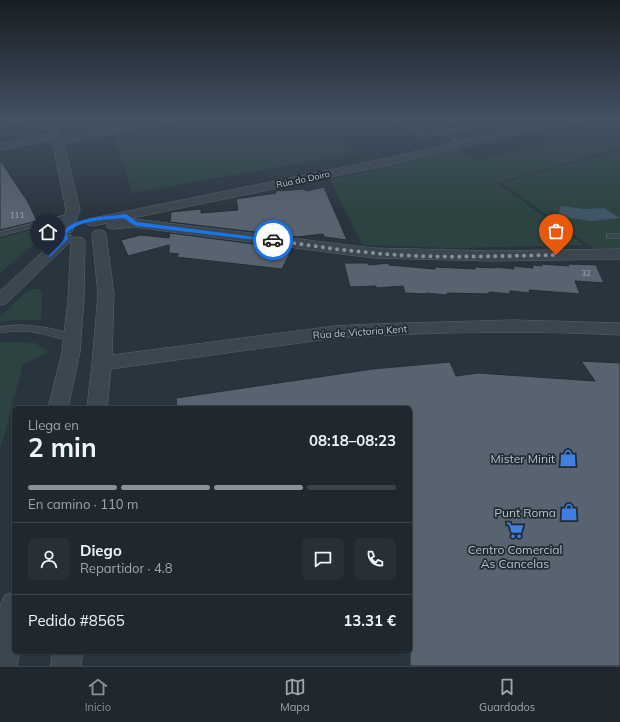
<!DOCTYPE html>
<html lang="es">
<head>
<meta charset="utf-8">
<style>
  :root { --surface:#1f282e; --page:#273036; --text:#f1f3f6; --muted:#a1a6aa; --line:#3c444a; --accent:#8c9099 }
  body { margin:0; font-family:Mulish,sans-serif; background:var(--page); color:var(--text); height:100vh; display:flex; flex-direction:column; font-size:15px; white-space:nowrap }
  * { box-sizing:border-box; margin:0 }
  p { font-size:13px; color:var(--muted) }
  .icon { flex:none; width:22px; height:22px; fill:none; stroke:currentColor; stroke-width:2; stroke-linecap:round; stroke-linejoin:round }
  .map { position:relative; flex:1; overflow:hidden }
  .details { position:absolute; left:12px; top:406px; width:400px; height:248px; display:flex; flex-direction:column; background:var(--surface); border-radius:6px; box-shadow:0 1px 3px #0004,0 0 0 1px var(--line) }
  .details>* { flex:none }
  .pin { position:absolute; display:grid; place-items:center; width:34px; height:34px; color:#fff; margin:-41px -17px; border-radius:50% 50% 50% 0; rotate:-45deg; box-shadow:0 0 4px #0007 }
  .pin .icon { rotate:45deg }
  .courier { position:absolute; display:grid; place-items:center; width:40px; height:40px; margin:-20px; border:3px solid #1a73e8; border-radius:50%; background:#fff; color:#222; box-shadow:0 1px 5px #0007 }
  .overview em { font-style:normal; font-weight:700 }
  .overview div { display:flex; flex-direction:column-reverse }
  .overview { display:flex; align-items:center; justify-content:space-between; height:68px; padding:0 16px }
  h1 { font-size:26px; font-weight:700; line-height:30px }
  .bar { display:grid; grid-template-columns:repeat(4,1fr); gap:6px 4px; align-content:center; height:48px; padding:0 16px }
  .bar i { height:5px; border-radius:3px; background:var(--line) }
  .bar .on { background:var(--accent) }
  .bar p { grid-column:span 4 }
  .line { display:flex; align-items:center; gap:10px; padding:0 16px; border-top:1px solid var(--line) }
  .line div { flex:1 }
  .round { display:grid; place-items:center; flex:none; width:42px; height:42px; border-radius:6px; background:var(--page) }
  .dock { display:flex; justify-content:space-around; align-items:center; height:56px; border-top:1px solid var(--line); background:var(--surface); font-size:11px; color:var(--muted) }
  .dock a { display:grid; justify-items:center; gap:2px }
  .dock .on { color:var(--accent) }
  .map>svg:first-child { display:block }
  .green { fill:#2d4341 }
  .water { fill:#405566 }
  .building { fill:#57636e; stroke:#232d36 }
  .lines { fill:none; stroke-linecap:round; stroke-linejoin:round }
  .service-casing { stroke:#5a646c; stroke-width:1 }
  .minor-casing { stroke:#5a646c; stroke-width:1 }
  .service { fill:#3c464f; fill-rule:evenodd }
  .minor { fill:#3c464f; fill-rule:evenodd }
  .route { fill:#1a73e8 }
  .done { stroke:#879098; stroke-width:4; stroke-dasharray:0 7.2 }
  .labels { text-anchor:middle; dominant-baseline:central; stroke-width:3.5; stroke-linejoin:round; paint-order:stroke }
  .number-label { font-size:8px; fill:#a0aab2 }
  .far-street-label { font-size:9px; fill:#b9c1c9; stroke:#212b34 }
  .street-label { font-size:10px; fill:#b9c1c9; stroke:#212b34 }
  .near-poi-label { font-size:12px; fill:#b9c1c9; stroke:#212b34; text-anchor:end }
</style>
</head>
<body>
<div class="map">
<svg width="620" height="666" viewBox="0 0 620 666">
  <rect width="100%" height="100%" fill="#29353e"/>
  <g class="green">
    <path d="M3 120H39L41 125 30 127C23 121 12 127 4 126Z"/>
    <path d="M219 120H320L356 153 132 193 114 135Z"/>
    <path d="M559 120H620V148L497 183 584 245 452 248 362 245 330 179 360 174 383 166 458 149 475 160 598 131 572 122 564 124Z"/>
    <path d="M620 150V250L594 249 502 183Z"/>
    <path d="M30 230 33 245 0 273V238Z"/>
    <path d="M33 289H40L42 296 41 320H13L0 323V317L26 292Z"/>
    <path d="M0 342 35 343 49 352 23 364 0 450Z"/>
  </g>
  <path class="water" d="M561 206 584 209 604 208 620 218 591 221 558 216Z"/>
  <g class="building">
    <path d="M0 160 28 202 37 221 0 230Z"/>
    <path d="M324 187 347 240 324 237 323 234 297 237 170 222 171 212 201 209V213L238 210 236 199 276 193 275 191 305 189 306 191Z"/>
    <path d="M170 233 292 249 282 269 176 257 179 254 169 253V245L128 256 121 240 141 235 169 238Z"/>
    <path d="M344 263H368L369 265 389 263V265L435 269V267L475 269V267L495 268V267L514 269 513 266 533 268 532 265 542 266 541 264 569 266 568 264 596 265 604 283 575 281 580 294 529 290 530 293 510 291V294L489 292V294L447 293V295L426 293V294L405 293 403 286 376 288V286L350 287Z"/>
    <path d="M581 361 620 363V666H410V408H177L176 398 373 369 450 362 456 376 478 373 595 381Z"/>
  </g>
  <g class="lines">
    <g class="service-casing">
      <g id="service">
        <path d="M396 120H402L426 134 461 127 449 120H455L469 128 448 133 466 144 461 145 443 134 423 137Z"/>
        <path d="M70 214 72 215V217L0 236V232Z"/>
        <rect x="607" y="234" width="13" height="4"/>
        <path d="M19 325C31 325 69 329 77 339L72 342C43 334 31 328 0 333V327Z"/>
      </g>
    </g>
    <g class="minor-casing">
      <g id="minor">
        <path d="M43 120H53L61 137 155 120H176L171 123 64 143 80 210 72 232 67 233 62 232 60 229 66 210 52 140 0 150V144L49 134Z"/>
        <path d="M550 120 554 121 555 123 554 125 379 167 123 220 134 219 373 248 493 251 620 249V259L493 261 373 258 134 227 113 229 108 228 106 225 107 223 93 226 88 225 86 222 88 219 93 218 379 160Z"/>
        <path d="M99 230 104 231 106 234 114 294 112 355 335 326 371 324 513 320 620 323V335C525 330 430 332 335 338L111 369 107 408H87L92 363 98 294 92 234 94 231Z"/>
        <path d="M66 234 71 235 73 238 78 237 83 238 85 241 84 299 80 352 68 408H48L62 352 68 299 71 241 6 304 0 305V291L61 235Z"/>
        <path d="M14 592V652H20L17 666H0V606L4 596Z"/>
        <path d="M53 652H83L81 666H51Z"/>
      </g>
    </g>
    <use href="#service" class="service"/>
    <use href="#minor" class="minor"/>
  </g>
  <linearGradient id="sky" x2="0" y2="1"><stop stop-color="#171d22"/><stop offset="0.56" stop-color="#435163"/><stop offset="1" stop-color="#435163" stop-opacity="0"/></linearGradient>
  <rect width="620" height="213" fill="url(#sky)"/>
  <path class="route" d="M126 214 137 222 273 239 276 240 273 242 137 226 132 224 124 218C107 220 81 219 67 233L68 239 50 257 45 256 63 238 62 232C76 216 106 217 126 214Z"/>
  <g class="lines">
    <path class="done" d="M273 240C306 245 339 250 373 253 433 259 495 256 556 255"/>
  </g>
  <defs>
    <g id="shop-bare" transform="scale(1.38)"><path d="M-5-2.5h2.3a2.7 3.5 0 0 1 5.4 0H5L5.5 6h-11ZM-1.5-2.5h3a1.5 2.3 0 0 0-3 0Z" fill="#3f7fe0" stroke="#212b34" stroke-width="2.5" paint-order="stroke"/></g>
    <g id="supermarket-bare" transform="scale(1.38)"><path d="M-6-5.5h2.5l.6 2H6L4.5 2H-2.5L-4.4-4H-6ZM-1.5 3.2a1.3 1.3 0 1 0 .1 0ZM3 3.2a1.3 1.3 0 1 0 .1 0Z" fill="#3f7fe0" stroke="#212b34" stroke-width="2.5" paint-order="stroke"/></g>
  </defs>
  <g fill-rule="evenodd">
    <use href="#shop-bare" x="568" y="458"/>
    <use href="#shop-bare" x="569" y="512"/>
    <use href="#supermarket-bare" x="515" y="530"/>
  </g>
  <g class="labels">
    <g class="number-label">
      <text x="17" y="215">111</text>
      <text x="586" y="273">32</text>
    </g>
    <g class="far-street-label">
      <text transform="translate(303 179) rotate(-12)">Rúa do Doiro</text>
    </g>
    <g class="street-label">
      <text transform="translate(360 332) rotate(-4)">Rúa de Victoria Kent</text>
    </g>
    <g class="near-poi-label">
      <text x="555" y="458">Mister Minit</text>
      <text x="556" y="512">Punt Roma</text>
      <text x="515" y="549" text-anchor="middle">Centro Comercial<tspan x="515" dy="14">As Cancelas</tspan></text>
    </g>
  </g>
</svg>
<div class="pin" style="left:556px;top:255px;background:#ea580c"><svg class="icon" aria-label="bag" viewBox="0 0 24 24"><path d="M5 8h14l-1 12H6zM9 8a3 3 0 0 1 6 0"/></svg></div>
<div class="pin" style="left:48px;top:256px;background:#1f2937"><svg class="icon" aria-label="home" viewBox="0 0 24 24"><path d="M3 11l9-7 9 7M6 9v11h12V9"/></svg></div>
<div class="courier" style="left:273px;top:240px"><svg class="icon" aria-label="car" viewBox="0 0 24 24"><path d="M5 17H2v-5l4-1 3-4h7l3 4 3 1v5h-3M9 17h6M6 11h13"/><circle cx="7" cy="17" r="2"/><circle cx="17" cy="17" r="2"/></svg></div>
<section class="details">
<div class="overview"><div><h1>2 min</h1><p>Llega en</p></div><em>08:18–08:23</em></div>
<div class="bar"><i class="on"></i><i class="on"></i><i class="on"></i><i></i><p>En camino · 110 m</p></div>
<div class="line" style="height:72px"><a class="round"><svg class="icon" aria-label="person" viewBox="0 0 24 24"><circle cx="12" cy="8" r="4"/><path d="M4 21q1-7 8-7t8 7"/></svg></a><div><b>Diego</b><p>Repartidor · 4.8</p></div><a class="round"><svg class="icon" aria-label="chat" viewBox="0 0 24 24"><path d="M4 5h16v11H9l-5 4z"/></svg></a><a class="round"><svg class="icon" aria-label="phone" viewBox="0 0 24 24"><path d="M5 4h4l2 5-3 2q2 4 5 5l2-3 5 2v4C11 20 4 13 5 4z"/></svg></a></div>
<div class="line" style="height:52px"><div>Pedido #8565</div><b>13.31 €</b></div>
</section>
</div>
<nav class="dock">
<a class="on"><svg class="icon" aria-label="home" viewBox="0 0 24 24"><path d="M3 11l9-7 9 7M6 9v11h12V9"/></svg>Inicio</a>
<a><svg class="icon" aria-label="map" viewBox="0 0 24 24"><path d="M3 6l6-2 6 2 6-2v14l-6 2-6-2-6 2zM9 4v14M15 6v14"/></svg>Mapa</a>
<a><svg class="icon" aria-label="saved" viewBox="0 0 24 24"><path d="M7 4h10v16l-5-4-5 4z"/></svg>Guardados</a>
</nav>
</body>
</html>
